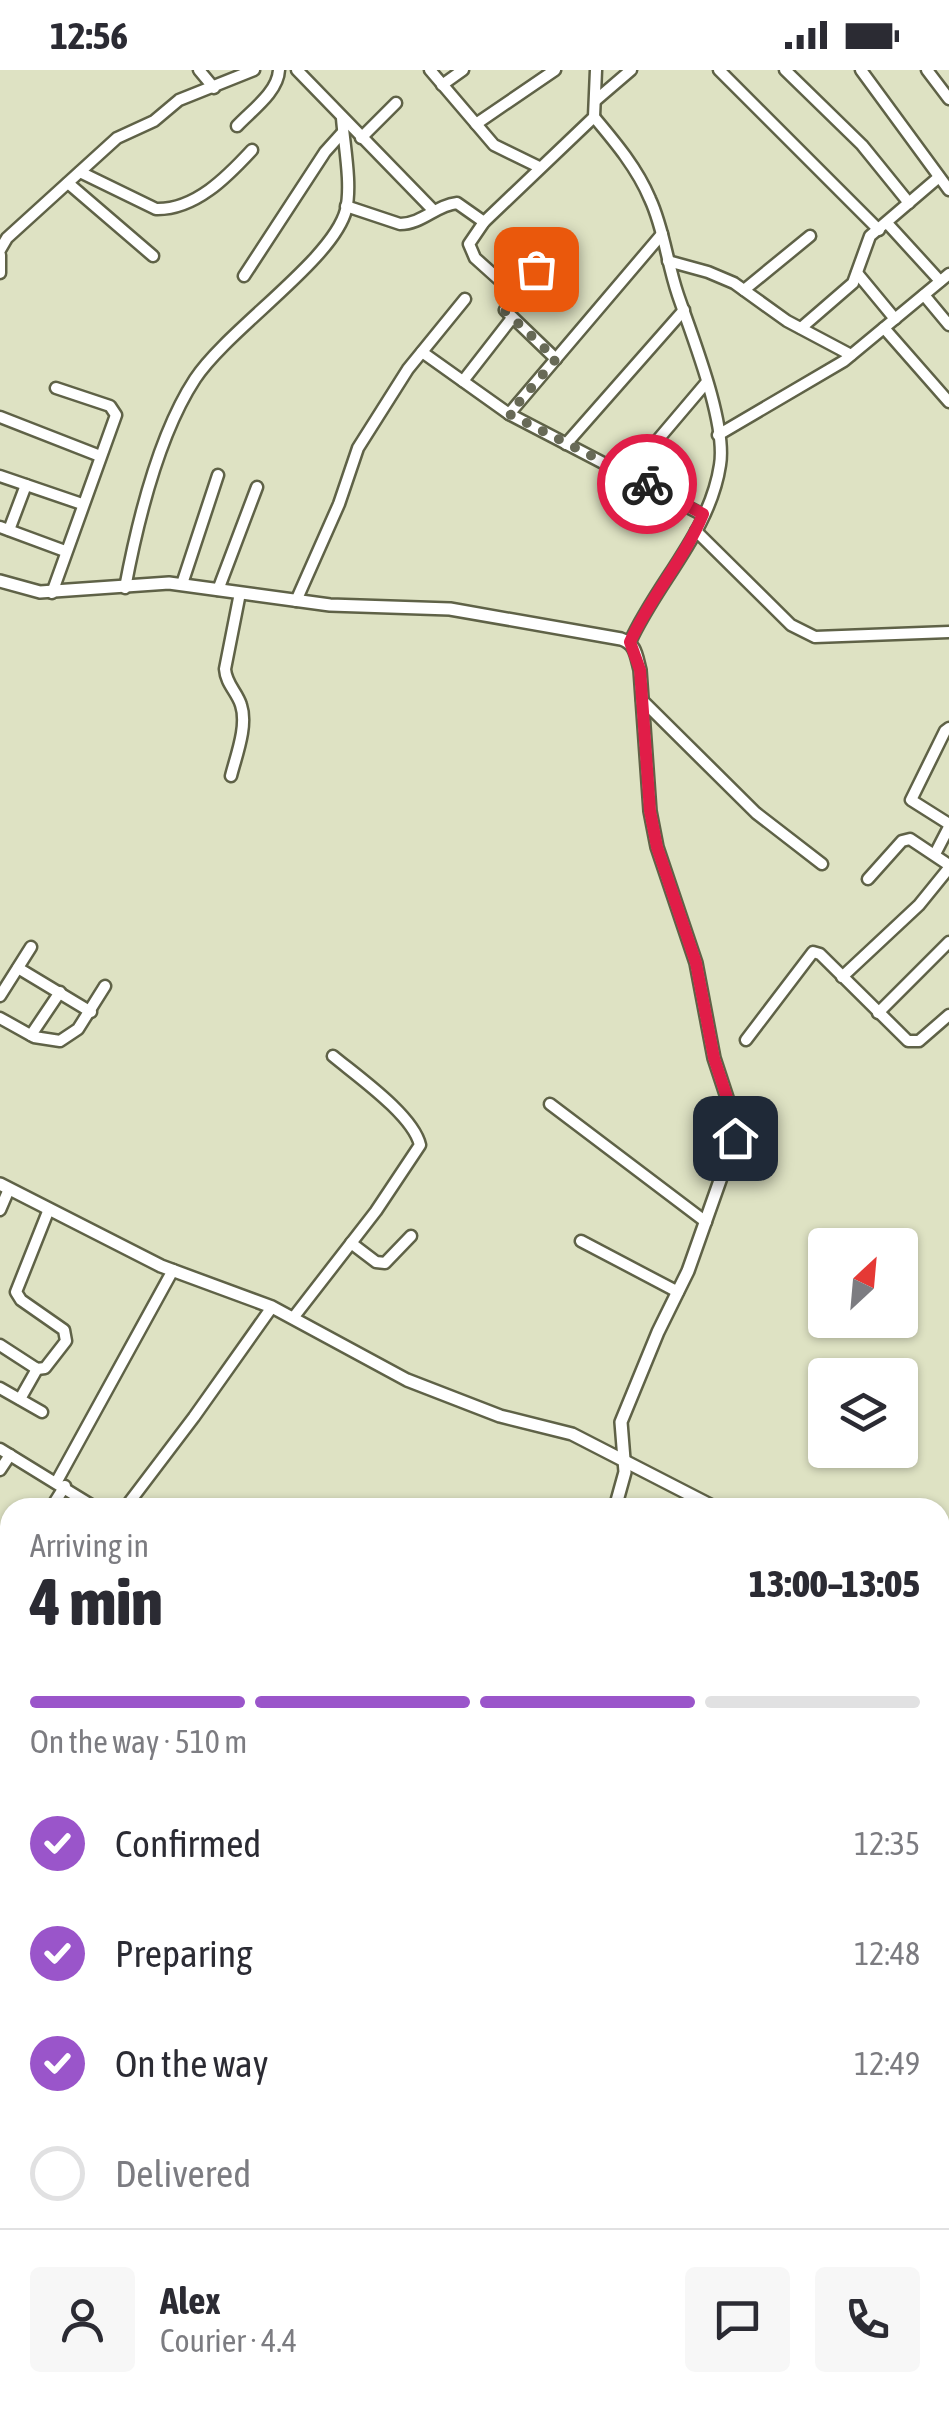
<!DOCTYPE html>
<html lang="en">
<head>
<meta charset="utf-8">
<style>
  :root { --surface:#fff; --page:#f7f7f7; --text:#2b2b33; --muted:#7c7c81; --line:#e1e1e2; --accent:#9a55ca }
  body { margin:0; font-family:"Asap Condensed",sans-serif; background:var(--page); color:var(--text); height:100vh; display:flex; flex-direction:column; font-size:38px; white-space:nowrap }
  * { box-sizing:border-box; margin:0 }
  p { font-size:32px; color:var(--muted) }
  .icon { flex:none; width:55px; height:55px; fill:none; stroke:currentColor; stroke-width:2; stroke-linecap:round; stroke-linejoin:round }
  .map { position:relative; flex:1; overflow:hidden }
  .drawer { position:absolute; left:0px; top:1428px; width:950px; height:932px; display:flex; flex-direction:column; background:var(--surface); border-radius:30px 30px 0 0; box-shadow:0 2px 8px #0004 }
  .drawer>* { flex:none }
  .needle { width:65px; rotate:26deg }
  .controls { position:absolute; left:808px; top:1158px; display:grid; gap:20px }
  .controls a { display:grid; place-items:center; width:110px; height:110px; border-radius:10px; background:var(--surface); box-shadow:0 2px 8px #0004; font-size:50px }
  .pin { position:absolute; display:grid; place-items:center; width:85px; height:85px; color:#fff; margin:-42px; border-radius:20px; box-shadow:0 5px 15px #0006 }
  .courier { position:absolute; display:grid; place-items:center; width:100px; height:100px; margin:-50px; border:8px solid #e11d48; border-radius:50%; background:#fff; color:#222; box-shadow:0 2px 12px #0007 }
  .summary em { font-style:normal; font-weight:800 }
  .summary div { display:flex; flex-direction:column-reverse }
  .summary { display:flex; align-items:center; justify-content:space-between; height:170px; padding:0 30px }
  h1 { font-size:65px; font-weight:800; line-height:75px }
  .bar { display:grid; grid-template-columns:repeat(4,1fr); gap:15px 10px; align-content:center; height:120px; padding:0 30px }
  .bar i { height:12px; border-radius:8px; background:var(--line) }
  .bar .active { background:var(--accent) }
  .bar p { grid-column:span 4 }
  .line { display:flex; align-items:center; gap:25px; padding:0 30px; border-top:2px solid var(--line) }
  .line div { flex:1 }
  .round { display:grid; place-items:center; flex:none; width:105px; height:105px; border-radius:10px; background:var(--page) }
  ol { padding:0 30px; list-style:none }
  li { display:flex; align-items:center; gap:30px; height:110px }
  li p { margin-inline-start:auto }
  li .icon { padding:10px; border-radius:50%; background:var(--accent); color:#fff; stroke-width:4 }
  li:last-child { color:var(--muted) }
  li i { width:55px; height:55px; border:5px solid var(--line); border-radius:50% }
  .status { display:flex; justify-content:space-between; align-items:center; height:70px; padding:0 50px; background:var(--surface); direction:ltr }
  .status svg { height:28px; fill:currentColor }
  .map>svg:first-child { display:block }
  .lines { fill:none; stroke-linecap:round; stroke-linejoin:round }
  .minor-casing { stroke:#5f6247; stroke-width:15 }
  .tertiary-casing { stroke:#5f6247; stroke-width:16 }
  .minor { stroke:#fff; stroke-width:10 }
  .tertiary { stroke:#fff; stroke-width:11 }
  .done { stroke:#686a57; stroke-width:10; stroke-dasharray:0 18 }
  .route { stroke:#e11d48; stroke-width:12 }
</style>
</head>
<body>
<div class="status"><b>12:56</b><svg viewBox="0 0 49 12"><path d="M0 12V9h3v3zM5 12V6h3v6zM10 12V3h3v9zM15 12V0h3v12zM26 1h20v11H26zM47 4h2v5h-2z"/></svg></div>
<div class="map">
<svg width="949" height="2358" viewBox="0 0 949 2358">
  <rect width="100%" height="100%" fill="#dee2c3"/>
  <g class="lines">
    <g class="minor-casing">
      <g id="minor">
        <path d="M199 0 214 18"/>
        <path d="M297 0 434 141"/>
        <path d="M430 0 494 75 539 97"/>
        <path d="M719 0 879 160"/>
        <path d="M785 0 862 75 909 133"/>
        <path d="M861 0 949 120"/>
        <path d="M927 0 949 29"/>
        <path d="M442 15 463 0"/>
        <path d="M596 30 631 0"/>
        <path d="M594 47C615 72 637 98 650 129 664 159 667 193 678 225 692 266 727 353 720 395 710 462 657 512 630 572"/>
        <path d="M476 54 555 0"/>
        <path d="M237 56C252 40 278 22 279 0"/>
        <path d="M361 68 396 33"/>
        <path d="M80 102 156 139C195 140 227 107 252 80"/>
        <path d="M68 113 153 186"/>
        <path d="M346 136 400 154C422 154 436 135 457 133L484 152"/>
        <path d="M887 153 940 211"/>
        <path d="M0 180 7 168 117 68 154 51 179 30 254 0"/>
        <path d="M0 185V203"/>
        <path d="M668 191 708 202 734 213 787 251 851 285"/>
        <path d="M857 203 895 249"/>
        <path d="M244 206 325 82 343 62"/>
        <path d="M744 220 810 166"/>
        <path d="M514 223 475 188 469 174 484 152 594 47 596 0"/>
        <path d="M924 225 949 255"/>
        <path d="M801 258 853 213 870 166 939 107"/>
        <path d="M884 258 949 332"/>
        <path d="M422 282 509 344 703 445"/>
        <path d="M556 289 505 240 514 223 557 175"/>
        <path d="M463 311 512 248"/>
        <path d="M509 344 662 164"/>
        <path d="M0 347 100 386"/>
        <path d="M718 365 844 291 949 204"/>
        <path d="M566 374 684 240"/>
        <path d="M628 405 706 313"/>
        <path d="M0 406 82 434"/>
        <path d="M0 457 65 481"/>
        <path d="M9 460 26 415"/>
        <path d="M696 461 791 555 815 567 949 562"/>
        <path d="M182 514 218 405"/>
        <path d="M125 518C137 454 159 364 195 309 228 259 333 190 346 140 352 114 344 75 342 48"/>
        <path d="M218 520 257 417"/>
        <path d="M52 523 116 345 110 336 56 318"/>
        <path d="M296 531 339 434 358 378 408 299 465 229"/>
        <path d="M642 630 756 743 822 794"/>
        <path d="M949 658 945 661 911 730 949 754"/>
        <path d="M231 706C236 686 248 656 241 635 237 622 226 614 225 599L240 523"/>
        <path d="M935 784 949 757"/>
        <path d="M868 809 902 771 910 769 949 795"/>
        <path d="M18 898 91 942"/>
        <path d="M842 907 919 835 949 798"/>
        <path d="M0 926 31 877"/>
        <path d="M878 943 949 872"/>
        <path d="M0 948 34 967 60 971 78 959 105 916"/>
        <path d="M31 965 60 922"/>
        <path d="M746 970 813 882 820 884 908 971H919L949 945"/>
        <path d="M550 1034 706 1152"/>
        <path d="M0 1140 9 1119"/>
        <path d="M581 1171 678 1222"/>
        <path d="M351 1173 376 1192 385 1193 411 1166"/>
        <path d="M293 1248 376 1141 420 1075C413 1045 357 1006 333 986"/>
        <path d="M0 1275 37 1299 45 1298 66 1271 64 1260 21 1230 16 1222 49 1139"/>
        <path d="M0 1318 42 1342"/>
        <path d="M20 1329 37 1299"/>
        <path d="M0 1379 96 1438"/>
        <path d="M0 1400 10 1385"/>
        <path d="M57 1411 173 1200"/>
        <path d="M51 1438 65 1416"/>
        <path d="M125 1438 194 1347 272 1237"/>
        <path d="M0 1509 10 1495"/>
        <path d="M0 1612 8 1626 10 1654"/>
        <path d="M940 1638 949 1633"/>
        <path d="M0 1783 10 1763"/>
        <path d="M940 1938 949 1924"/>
        <path d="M940 2017 949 2025"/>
        <path d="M940 2103 949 2094"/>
        <path d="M940 2168 949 2175"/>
        <path d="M940 2202 949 2191"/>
        <path d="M940 2253 949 2261"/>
        <path d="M0 2259 10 2251"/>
        <path d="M940 2320 949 2327"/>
        <path d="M717 2350 728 2358"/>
        <path d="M789 2350 798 2358"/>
        <path d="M872 2350 880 2358"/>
        <path d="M15 2358 40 2352 102 2358"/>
        <path d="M320 2358 324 2350"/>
        <path d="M473 2358 482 2350"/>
        <path d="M677 2358 684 2350"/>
      </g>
    </g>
    <g class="tertiary-casing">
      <g id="tertiary">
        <path d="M0 511 40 522 169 513 330 535 450 539 621 569C636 574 636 585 640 600L650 741 657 777 696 893 714 988 736 1055 735 1068 688 1201 658 1262 621 1352 625 1402 615 1438"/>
        <path d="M0 1114 161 1196 272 1237 407 1310 500 1346 572 1364 716 1438"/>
        <path d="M940 1547 949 1552"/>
        <path d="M558 2350 559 2358"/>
      </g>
    </g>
    <use href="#minor" class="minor"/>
    <use href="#tertiary" class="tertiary"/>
  </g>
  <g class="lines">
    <path class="done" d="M536 199 514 223 504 240 556 289 509 344 647 414"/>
    <path class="route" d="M647 414 703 444C684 490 650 527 630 572L640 600 650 741 657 777 696 893 714 988 736 1055 735 1068"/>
  </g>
</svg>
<div class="controls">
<a><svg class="needle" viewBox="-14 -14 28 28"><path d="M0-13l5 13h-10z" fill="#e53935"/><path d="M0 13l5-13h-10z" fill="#7c7c81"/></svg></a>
<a><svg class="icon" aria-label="layers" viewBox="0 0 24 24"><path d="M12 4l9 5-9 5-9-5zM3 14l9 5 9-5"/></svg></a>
</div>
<div class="pin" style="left:536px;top:199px;background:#ea580c"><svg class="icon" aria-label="bag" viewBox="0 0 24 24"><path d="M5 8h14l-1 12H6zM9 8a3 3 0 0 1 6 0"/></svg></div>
<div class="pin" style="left:735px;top:1068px;background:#1f2937"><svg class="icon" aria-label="home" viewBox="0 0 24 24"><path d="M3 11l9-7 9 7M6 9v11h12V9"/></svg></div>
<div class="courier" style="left:647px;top:414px"><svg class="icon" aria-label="bike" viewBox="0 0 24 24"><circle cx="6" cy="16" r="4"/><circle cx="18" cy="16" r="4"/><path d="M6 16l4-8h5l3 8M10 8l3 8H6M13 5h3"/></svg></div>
<section class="drawer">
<div class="summary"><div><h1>4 min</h1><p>Arriving in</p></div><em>13:00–13:05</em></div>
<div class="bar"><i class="active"></i><i class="active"></i><i class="active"></i><i></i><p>On the way · 510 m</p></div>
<ol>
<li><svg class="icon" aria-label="check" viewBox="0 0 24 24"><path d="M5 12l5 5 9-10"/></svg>Confirmed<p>12:35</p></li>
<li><svg class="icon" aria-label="check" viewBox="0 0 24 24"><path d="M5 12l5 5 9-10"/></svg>Preparing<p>12:48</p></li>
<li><svg class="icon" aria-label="check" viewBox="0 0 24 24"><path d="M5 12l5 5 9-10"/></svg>On the way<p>12:49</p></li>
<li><i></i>Delivered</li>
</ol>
<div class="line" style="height:180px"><a class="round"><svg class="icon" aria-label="person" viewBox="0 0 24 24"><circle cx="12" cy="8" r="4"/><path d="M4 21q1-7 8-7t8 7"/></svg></a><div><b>Alex</b><p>Courier · 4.4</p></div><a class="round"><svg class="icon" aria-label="chat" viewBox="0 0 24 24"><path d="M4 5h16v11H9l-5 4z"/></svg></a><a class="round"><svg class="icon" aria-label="phone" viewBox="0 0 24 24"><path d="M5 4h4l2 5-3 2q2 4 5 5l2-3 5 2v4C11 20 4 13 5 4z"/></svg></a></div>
</section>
</div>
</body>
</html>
